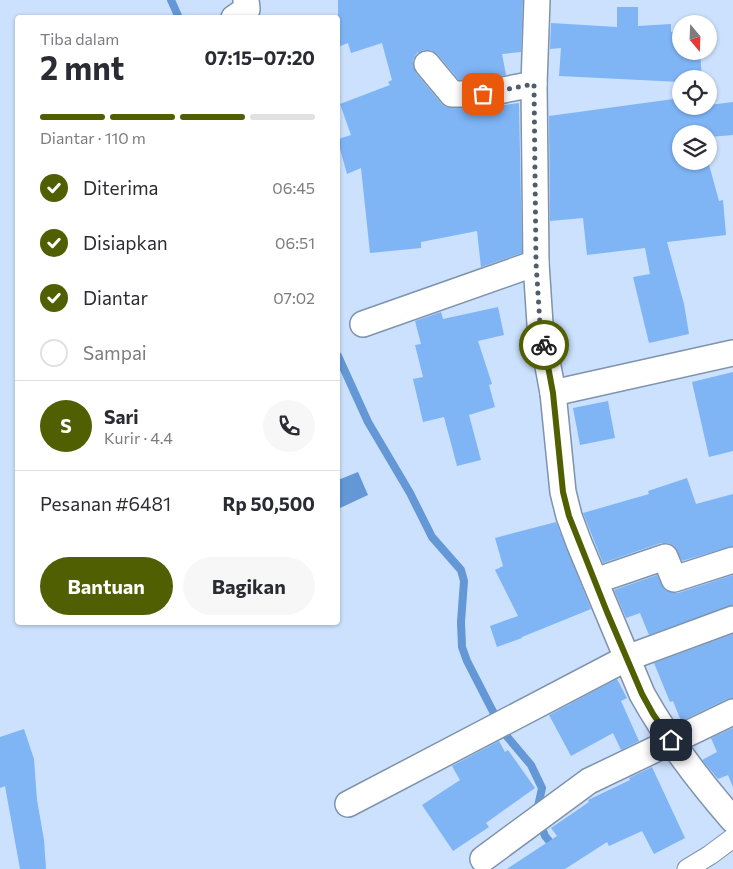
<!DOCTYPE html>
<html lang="id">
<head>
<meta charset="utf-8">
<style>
  :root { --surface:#fff; --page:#f7f7f7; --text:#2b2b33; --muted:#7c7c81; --line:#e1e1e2; --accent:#4f5f01 }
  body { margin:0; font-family:Commissioner,sans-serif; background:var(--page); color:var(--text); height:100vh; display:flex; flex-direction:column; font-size:19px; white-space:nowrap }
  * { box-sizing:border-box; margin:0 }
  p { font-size:16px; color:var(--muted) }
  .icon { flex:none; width:28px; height:28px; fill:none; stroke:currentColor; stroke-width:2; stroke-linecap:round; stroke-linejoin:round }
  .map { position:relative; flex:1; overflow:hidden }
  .drawer { position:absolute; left:15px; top:15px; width:325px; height:610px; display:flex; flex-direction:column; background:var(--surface); border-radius:5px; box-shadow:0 1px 4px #0004 }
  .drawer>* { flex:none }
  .needle { width:32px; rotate:161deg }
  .fabs { position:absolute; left:672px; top:15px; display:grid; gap:10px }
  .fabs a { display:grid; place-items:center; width:45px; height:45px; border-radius:50%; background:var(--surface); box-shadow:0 1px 4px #0004; font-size:25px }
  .pin { position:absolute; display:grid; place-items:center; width:42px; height:42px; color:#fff; margin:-21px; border-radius:10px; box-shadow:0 2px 8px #0006 }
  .courier { position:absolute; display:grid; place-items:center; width:50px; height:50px; margin:-25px; border:4px solid #4f5f01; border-radius:50%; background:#fff; color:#222; box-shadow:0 1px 6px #0007 }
  .headline em { font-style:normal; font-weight:700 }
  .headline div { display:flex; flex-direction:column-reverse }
  .headline { display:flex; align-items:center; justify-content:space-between; height:85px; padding:0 25px }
  h1 { font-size:32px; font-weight:700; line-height:38px }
  .bar { display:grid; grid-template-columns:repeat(4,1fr); gap:8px 5px; align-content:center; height:60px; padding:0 25px }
  .bar i { height:6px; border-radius:4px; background:var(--line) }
  .bar .selected { background:var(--accent) }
  .bar p { grid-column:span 4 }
  .line { display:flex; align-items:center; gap:12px; padding:0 25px; border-top:1px solid var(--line) }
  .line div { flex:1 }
  .round { display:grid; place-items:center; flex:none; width:52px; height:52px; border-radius:26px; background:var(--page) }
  ol { padding:0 25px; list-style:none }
  li { display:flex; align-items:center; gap:15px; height:55px }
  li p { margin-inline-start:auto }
  li .icon { padding:5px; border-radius:50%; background:var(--accent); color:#fff; stroke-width:4 }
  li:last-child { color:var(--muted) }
  li i { width:28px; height:28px; border:2px solid var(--line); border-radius:50% }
  .action { display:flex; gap:10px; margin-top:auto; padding:10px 25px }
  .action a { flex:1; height:58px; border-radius:30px; background:var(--accent); color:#fff; font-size:20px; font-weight:700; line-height:58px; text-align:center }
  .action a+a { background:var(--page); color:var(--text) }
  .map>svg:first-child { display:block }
  .water { fill:#6397d6 }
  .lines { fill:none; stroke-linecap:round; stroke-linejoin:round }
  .stream { stroke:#6397d6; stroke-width:8 }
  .building { fill:#7fb4f5 }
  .pedestrian-casing { stroke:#7e93ad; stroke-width:21 }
  .minor-casing { stroke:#7e93ad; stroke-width:28 }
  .pedestrian { stroke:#fff; stroke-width:19 }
  .minor { stroke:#fff; stroke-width:25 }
  .done { stroke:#505d6d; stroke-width:5; stroke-dasharray:0 9 }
  .route { stroke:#4f5f01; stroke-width:6 }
</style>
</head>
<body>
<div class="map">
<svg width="733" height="869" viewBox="0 0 733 869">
  <rect width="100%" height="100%" fill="#cbe1fd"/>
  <path class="water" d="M358 472 368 495 338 509V480Z"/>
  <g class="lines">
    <g class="stream">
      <path d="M171 0 179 18"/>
      <path d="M338 356 368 422 410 493 432 537 461 570 464 581 461 622 462 647 467 661 504 733 531 765 542 788 537 811"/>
      <path d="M540 822 545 836 555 848"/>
    </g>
  </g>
  <g class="building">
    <path d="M338 0H523L521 52 502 54 506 75 482 80H459L438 55 431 50H424L417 53 413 60V66L416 73 441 103 446 107 483 108 519 103 522 253 481 267 477 231 421 242V248L370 253 361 168 347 174 338 142V139L351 135 340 104 390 85 388 82 392 80 382 43 351 53 348 43 338 47Z"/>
    <path d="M617 7H638V26L671 24V32L681 31V51H700L702 79H681V82L559 76 561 48 550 49 551 23 617 27Z"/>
    <path d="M681 98V106H709V105L733 102V135L709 137V134H681V161H708L719 201 723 200 726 235 667 242 684 304 689 334 649 343 633 277 650 274 645 248 587 255 583 218 550 221 549 116Z"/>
    <path d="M498 307 504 335 478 341 492 384 489 385 495 407 469 415 481 460 457 466 444 417 423 422 413 379 423 377 415 345 421 344 415 321 441 312 443 319Z"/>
    <path d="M733 372V451L709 457 692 382Z"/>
    <path d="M608 401 615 438 580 445 573 408Z"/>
    <path d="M687 478 696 504 733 494V546L682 561 674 546 668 543H661L603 563 583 513 649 494 648 491Z"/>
    <path d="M556 522 591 609 522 637V638L497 647 490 626 518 616 495 570 503 566 495 538Z"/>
    <path d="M657 575 665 590 672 593H678L733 575V605L649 635 640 613 626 618 614 590Z"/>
    <path d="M733 634V698L727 699 681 721 673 701 670 702 654 663Z"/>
    <path d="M617 679 627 698 621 701 639 741 621 750 613 733 571 756 549 715Z"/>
    <path d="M733 728V787L728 775 718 779 702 760 717 752 711 738Z"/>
    <path d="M24 729 34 759 37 800 44 840 46 869H20L5 786 0 788V737Z"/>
    <path d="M499 741 505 752 508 750 535 788 486 823 489 827 453 851 422 805 460 780 452 766Z"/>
    <path d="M652 767 685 838 654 854 642 831 609 846 607 842 565 869H507L557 836 551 828 589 802 588 800 630 780 629 778 633 776Z"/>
  </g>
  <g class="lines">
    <g class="pedestrian-casing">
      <path id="pedestrian" d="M687 869 710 855 733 838"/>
    </g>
    <g class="minor-casing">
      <g id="minor">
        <path d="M537 0 534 84 536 263 540 324 553 393 563 492 569 516 579 543 642 694C667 739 699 781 733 820"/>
        <path d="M234 18 247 9 246 0"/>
        <path d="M427 64 452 94H483L534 84"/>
        <path d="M363 324 536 263"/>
        <path d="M553 393 733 353"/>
        <path d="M595 581 665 557 674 579 733 560"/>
        <path d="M348 804 627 658 733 619"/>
        <path d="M483 859 589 781 733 712"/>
      </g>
    </g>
    <use href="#pedestrian" class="pedestrian"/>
    <use href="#minor" class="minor"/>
  </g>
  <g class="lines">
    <path class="done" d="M483 94 534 84 536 263 540 324 544 345"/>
    <path class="route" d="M544 345 553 393 563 492 569 516 607 612 642 694 653 714 671 740"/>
  </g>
</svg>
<div class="fabs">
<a><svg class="needle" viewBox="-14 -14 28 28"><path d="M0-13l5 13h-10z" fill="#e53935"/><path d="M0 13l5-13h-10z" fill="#7c7c81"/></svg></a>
<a><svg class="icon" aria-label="locate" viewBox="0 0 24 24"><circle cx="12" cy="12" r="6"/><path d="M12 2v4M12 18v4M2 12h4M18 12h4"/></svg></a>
<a><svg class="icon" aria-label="layers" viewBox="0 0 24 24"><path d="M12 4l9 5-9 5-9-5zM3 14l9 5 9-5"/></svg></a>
</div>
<div class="pin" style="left:483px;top:94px;background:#ea580c"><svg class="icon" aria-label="bag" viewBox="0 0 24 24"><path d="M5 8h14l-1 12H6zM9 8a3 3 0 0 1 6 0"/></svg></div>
<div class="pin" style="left:671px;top:740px;background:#1f2937"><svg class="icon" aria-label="home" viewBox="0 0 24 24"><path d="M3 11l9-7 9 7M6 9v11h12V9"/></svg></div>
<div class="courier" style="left:544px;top:345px"><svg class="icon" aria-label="bike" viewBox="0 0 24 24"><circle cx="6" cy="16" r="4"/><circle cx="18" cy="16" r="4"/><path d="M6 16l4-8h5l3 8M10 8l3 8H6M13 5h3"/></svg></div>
<section class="drawer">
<div class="headline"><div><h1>2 mnt</h1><p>Tiba dalam</p></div><em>07:15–07:20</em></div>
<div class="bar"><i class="selected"></i><i class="selected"></i><i class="selected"></i><i></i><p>Diantar · 110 m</p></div>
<ol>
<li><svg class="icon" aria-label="check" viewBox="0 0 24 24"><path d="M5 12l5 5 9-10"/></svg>Diterima<p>06:45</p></li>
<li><svg class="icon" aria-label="check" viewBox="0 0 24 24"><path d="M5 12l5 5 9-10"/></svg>Disiapkan<p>06:51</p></li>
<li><svg class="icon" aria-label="check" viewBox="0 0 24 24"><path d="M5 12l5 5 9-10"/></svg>Diantar<p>07:02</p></li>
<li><i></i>Sampai</li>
</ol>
<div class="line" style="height:90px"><b class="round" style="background:var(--accent);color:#fff">S</b><div><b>Sari</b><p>Kurir · 4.4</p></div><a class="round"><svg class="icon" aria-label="phone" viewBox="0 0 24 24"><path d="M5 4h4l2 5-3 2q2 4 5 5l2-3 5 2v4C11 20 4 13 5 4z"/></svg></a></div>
<div class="line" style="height:65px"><div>Pesanan #6481</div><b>Rp 50,500</b></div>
<div class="action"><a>Bantuan</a><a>Bagikan</a></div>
</section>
</div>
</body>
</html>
